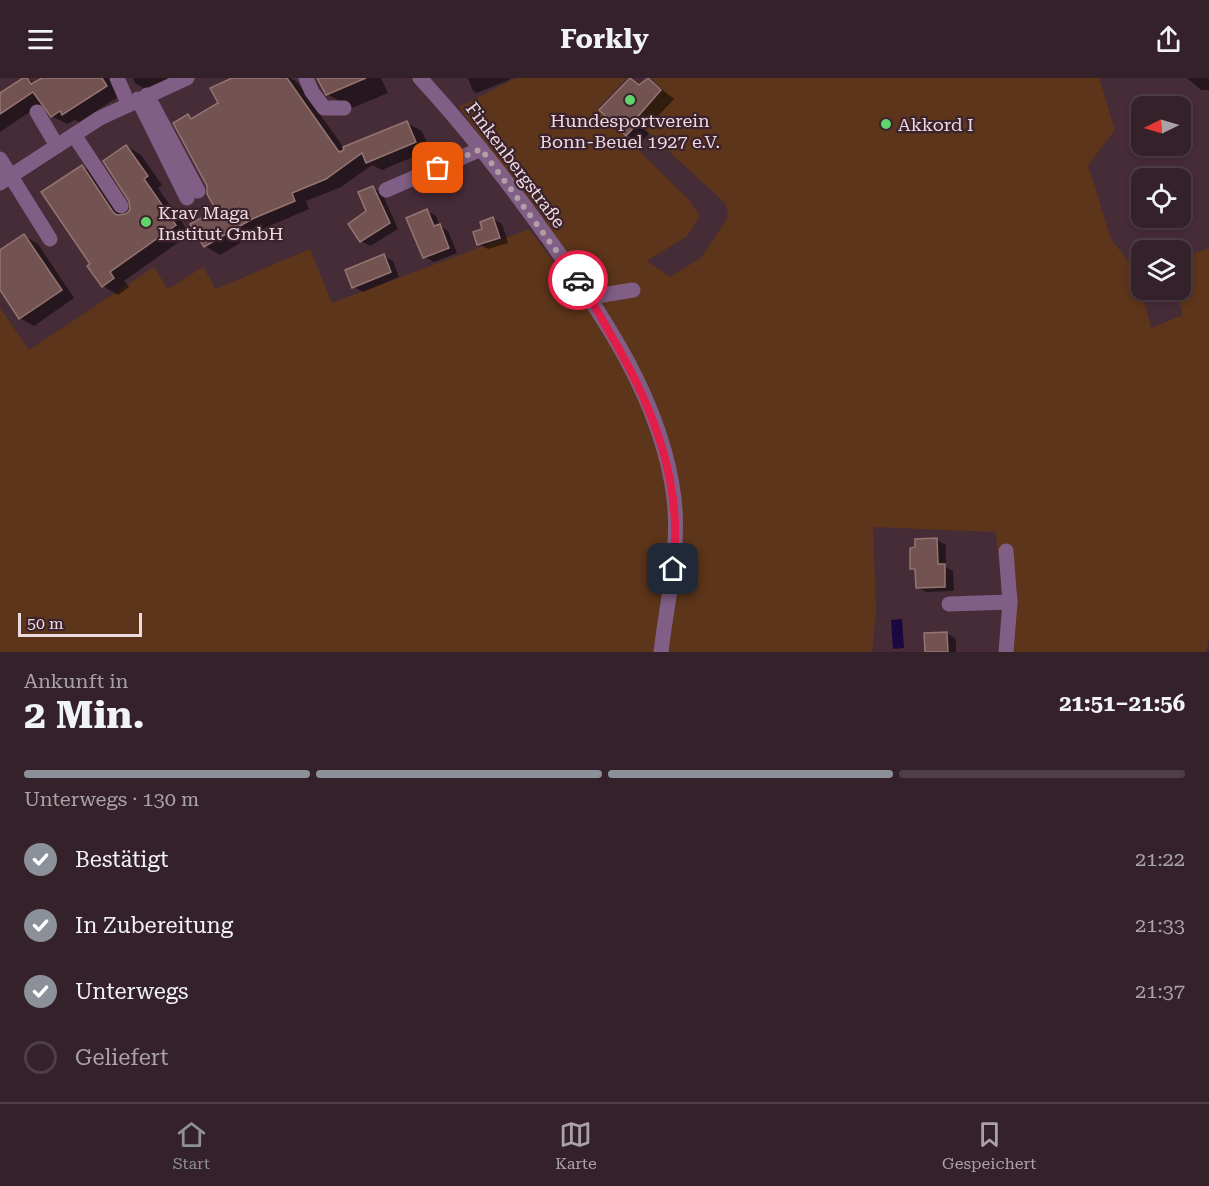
<!DOCTYPE html>
<html lang="de">
<head>
<meta charset="utf-8">
<style>
  :root { --surface:#342129; --page:#3f2e35; --text:#f1f3f6; --muted:#a9a3a8; --line:#4e3e46; --accent:#8c9099 }
  body { margin:0; font-family:"Roboto Serif",serif; background:var(--page); color:var(--text); height:100vh; display:flex; flex-direction:column; font-size:22px; white-space:nowrap }
  * { box-sizing:border-box; margin:0 }
  p { font-size:20px; color:var(--muted) }
  .icon { flex:none; width:33px; height:33px; fill:none; stroke:currentColor; stroke-width:2; stroke-linecap:round; stroke-linejoin:round }
  .map { position:relative; height:574px; overflow:hidden }
  .details { display:flex; flex-direction:column; background:var(--surface); flex:1 }
  .details>* { flex:none }
  .needle { width:39px; rotate:265deg }
  .fabs { position:absolute; left:1131px; top:18px; display:grid; gap:12px }
  .fabs a { display:grid; place-items:center; width:60px; height:60px; border-radius:12px; background:var(--surface); box-shadow:0 3px 9px #0003,0 0 0 2px var(--line); font-size:30px }
  .scale { position:absolute; left:18px; bottom:15px; width:124px; box-sizing:border-box; padding-left:6px; border:3px solid #ecdbe1; border-top:0; font-size:16px; line-height:21px; white-space:nowrap; color:#ecdbe1; -webkit-text-stroke:4px #3b222d; paint-order:stroke }
  .pin { position:absolute; display:grid; place-items:center; width:51px; height:51px; color:#fff; margin:-26px; border-radius:12px; box-shadow:0 3px 9px #0006 }
  .courier { position:absolute; display:grid; place-items:center; width:60px; height:60px; margin:-30px; border:4px solid #e11d48; border-radius:50%; background:#fff; color:#222; box-shadow:0 2px 8px #0007 }
  .overview em { font-style:normal; font-weight:700 }
  .overview div { display:flex; flex-direction:column-reverse }
  .overview { display:flex; align-items:center; justify-content:space-between; height:102px; padding:0 24px }
  h1 { font-size:39px; font-weight:700; line-height:45px }
  .bar { display:grid; grid-template-columns:repeat(4,1fr); gap:9px 6px; align-content:center; height:72px; padding:0 24px }
  .bar i { height:8px; border-radius:4px; background:var(--line) }
  .bar .current { background:var(--accent) }
  .bar p { grid-column:span 4 }
  ol { padding:0 24px; list-style:none }
  li { display:flex; align-items:center; gap:18px; height:66px }
  li p { margin-inline-start:auto }
  li .icon { padding:6px; border-radius:50%; background:var(--accent); color:#fff; stroke-width:4 }
  li:last-child { color:var(--muted) }
  li i { width:33px; height:33px; border:3px solid var(--line); border-radius:50% }
  header { display:flex; justify-content:space-between; align-items:center; height:78px; padding:0 24px; background:var(--surface); font-size:27px; font-weight:700 }
  .tabs { display:flex; justify-content:space-around; align-items:center; height:84px; border-top:2px solid var(--line); background:var(--surface); font-size:16px; color:var(--muted) }
  .tabs a { display:grid; justify-items:center; gap:3px }
  .tabs .current { color:var(--accent) }
  .map>svg:first-child { display:block }
  .green { fill:#5c351a }
  .water { fill:#1c0841 }
  .shadow { fill:#0007 }
  .building { fill:#725351; stroke:#957471; stroke-width:1.5 }
  .lines { fill:none; stroke-linecap:round; stroke-linejoin:round }
  .minor { stroke:#805e85; stroke-width:15 }
  .done { stroke:#b29ea6; stroke-width:6; stroke-dasharray:0 10.8 }
  .route { stroke:#e11d48; stroke-width:8 }
  .poi-dot { fill:#60d56b; stroke:#3b222d; stroke-width:2 }
  .labels { text-anchor:middle; dominant-baseline:central; stroke-width:4.5; stroke-linejoin:round; paint-order:stroke }
  .poi-label { font-size:18px; fill:#ecdbe1; stroke:#3b222d; text-anchor:start }
  .street-label { font-size:18px; fill:#ecdbe1; stroke:#3b222d }
</style>
</head>
<body>
<header><svg class="icon" aria-label="menu" viewBox="0 0 24 24"><path d="M4 6h16M4 12h16M4 18h16"/></svg>Forkly<svg class="icon" aria-label="share" viewBox="0 0 24 24"><path d="M12 15V3M7 8l5-5 5 5M5 13v7h14v-7"/></svg></header>
<div class="map">
<svg width="1209" height="574" viewBox="0 0 1209 574">
  <rect width="100%" height="100%" fill="#462c37"/>
  <path class="green" d="M516 0H627L597 31 689 122 700 138 687 158 647 183 670 199 701 180 728 139 726 126 635 42 663 12 651 0H1099L1115 52 1088 87 1111 161 1136 193 1151 250 1183 237 1175 212H1180L1181 180 1209 170V561L1206 574H1010L1017 509 1011 476 999 478 995 454 873 449 876 533 872 574H0V230L29 272 154 189 168 211 203 189 216 211 310 171 332 225 529 151 568 204 581 196 459 29Z"/>
  <path class="water" d="M902 541 904 570 893 571 891 542Z"/>
  <g class="shadow">
    <path d="M26 0 36 5 44 0H110L121 17 79 44 75 42 67 46 52 38 43 25 0 54V17Z"/>
    <path d="M133 0H183L150 14 135 5Z"/>
    <path d="M237 0H291L297 4 344 70 407 45 422 53 430 72 382 92 372 87 341 109 306 123 309 131 267 149 220 177 205 168 218 133 188 38 193 41 220 26Z"/>
    <path d="M319 0H381L388 15 352 30 327 16Z"/>
    <path d="M468 0H510L511 1 477 15 473 13Z"/>
    <path d="M647 0 674 21 645 52 649 56 640 65 627 57 631 1 641 7Z"/>
    <path d="M1187 0H1209V12H1201Z"/>
    <path d="M126 68 141 77 162 107 158 110 190 156 124 203 129 209 118 217 103 208 93 186 82 88 97 97 124 138 131 132Z"/>
    <path d="M373 110 382 115 398 151 370 168 361 163Z"/>
    <path d="M427 133 436 138 440 148 448 153 457 175 434 184 425 179Z"/>
    <path d="M493 141 502 146 508 165 488 171 479 166 484 152Z"/>
    <path d="M24 158 38 166 74 220 34 248 20 240 0 210V174Z"/>
    <path d="M384 178 393 183 399 199 363 214 354 209Z"/>
    <path d="M937 462 946 467V489L953 493 954 513 926 514 917 509V493L912 491Z"/>
    <path d="M947 555 956 561V574H925Z"/>
  </g>
  <g class="building">
    <path d="M23 0H27L31 6 42 0H102L107 8 62 37 60 33 51 39 33 14 0 36V15Z"/>
    <path d="M232 0H287L339 74 344 72 343 69 407 43 416 64 366 85 362 75 326 101 292 115 295 123 252 141 204 169 190 146 216 132 207 116V108L173 45 188 36 191 41 218 25 210 10Z"/>
    <path d="M317 0H366L326 17Z"/>
    <path d="M630 0 639 7 648 0 661 12 633 44 636 47 626 58 599 32Z"/>
    <path d="M126 67 148 98 144 101 176 147 110 194 114 200 102 209 87 188 90 186 41 114 82 87 113 134 117 137 126 136 130 132 129 123 103 83Z"/>
    <path d="M373 108 390 145 360 164 348 146 366 133 358 114Z"/>
    <path d="M427 131 434 148 440 146 449 170 423 180 406 140Z"/>
    <path d="M493 139 500 160 477 167 473 154 482 151 480 144Z"/>
    <path d="M24 156 62 212 19 241 0 212V172Z"/>
    <path d="M384 176 391 194 352 210 345 192Z"/>
    <path d="M937 460 938 486H945V509L916 510 915 491H910V470L915 469V461Z"/>
    <path d="M947 554 948 574H925L924 555Z"/>
  </g>
  <g class="lines">
    <g class="minor">
      <path d="M117 0 128 25"/>
      <path d="M306 0 312 14 324 30H344"/>
      <path d="M420 0C466 50 508 104 548 160 603 237 662 323 674 420 680 472 667 522 661 574"/>
      <path d="M147 17 198 113"/>
      <path d="M138 21 187 120"/>
      <path d="M37 34 57 68"/>
      <path d="M74 57 121 128"/>
      <path d="M0 81 50 161"/>
      <path d="M0 105 100 40 187 0"/>
      <path d="M386 112 481 71"/>
      <path d="M590 219 633 212"/>
      <path d="M949 526 1010 524"/>
      <path d="M1006 574 1010 524 1006 473"/>
    </g>
  </g>
  <g class="lines">
    <path class="done" d="M438 90 481 71 578 202"/>
    <path class="route" d="M578 202C590 219 600 238 611 257 653 329 684 406 673 491"/>
  </g>
  <g class="poi-dot">
    <circle cx="630" cy="22" r="6"/>
    <circle cx="886" cy="46" r="6"/>
    <circle cx="146" cy="144" r="6"/>
  </g>
  <g class="labels">
    <g class="poi-label">
      <text x="630" y="42" text-anchor="middle">Hundesportverein<tspan x="630" dy="21">Bonn-Beuel 1927 e.V.</tspan></text>
      <text x="898" y="46">Akkord I</text>
      <text x="158" y="134">Krav Maga<tspan x="158" dy="21">Institut GmbH</tspan></text>
    </g>
    <g class="street-label">
      <text transform="translate(516 87) rotate(53)">Finkenbergstraße</text>
    </g>
  </g>
</svg>
<div class="fabs">
<a><svg class="needle" viewBox="-14 -14 28 28"><path d="M0-13l5 13h-10z" fill="#e53935"/><path d="M0 13l5-13h-10z" fill="#a9a3a8"/></svg></a>
<a><svg class="icon" aria-label="locate" viewBox="0 0 24 24"><circle cx="12" cy="12" r="6"/><path d="M12 2v4M12 18v4M2 12h4M18 12h4"/></svg></a>
<a><svg class="icon" aria-label="layers" viewBox="0 0 24 24"><path d="M12 4l9 5-9 5-9-5zM3 14l9 5 9-5"/></svg></a>
</div>
<div class="scale">50 m</div>
<div class="pin" style="left:438px;top:90px;background:#ea580c"><svg class="icon" aria-label="bag" viewBox="0 0 24 24"><path d="M5 8h14l-1 12H6zM9 8a3 3 0 0 1 6 0"/></svg></div>
<div class="pin" style="left:673px;top:491px;background:#1f2937"><svg class="icon" aria-label="home" viewBox="0 0 24 24"><path d="M3 11l9-7 9 7M6 9v11h12V9"/></svg></div>
<div class="courier" style="left:578px;top:202px"><svg class="icon" aria-label="car" viewBox="0 0 24 24"><path d="M5 17H2v-5l4-1 3-4h7l3 4 3 1v5h-3M9 17h6M6 11h13"/><circle cx="7" cy="17" r="2"/><circle cx="17" cy="17" r="2"/></svg></div>
</div>
<section class="details">
<div class="overview"><div><h1>2 Min.</h1><p>Ankunft in</p></div><em>21:51–21:56</em></div>
<div class="bar"><i class="current"></i><i class="current"></i><i class="current"></i><i></i><p>Unterwegs · 130 m</p></div>
<ol>
<li><svg class="icon" aria-label="check" viewBox="0 0 24 24"><path d="M5 12l5 5 9-10"/></svg>Bestätigt<p>21:22</p></li>
<li><svg class="icon" aria-label="check" viewBox="0 0 24 24"><path d="M5 12l5 5 9-10"/></svg>In Zubereitung<p>21:33</p></li>
<li><svg class="icon" aria-label="check" viewBox="0 0 24 24"><path d="M5 12l5 5 9-10"/></svg>Unterwegs<p>21:37</p></li>
<li><i></i>Geliefert</li>
</ol>
</section>
<nav class="tabs">
<a class="current"><svg class="icon" aria-label="home" viewBox="0 0 24 24"><path d="M3 11l9-7 9 7M6 9v11h12V9"/></svg>Start</a>
<a><svg class="icon" aria-label="map" viewBox="0 0 24 24"><path d="M3 6l6-2 6 2 6-2v14l-6 2-6-2-6 2zM9 4v14M15 6v14"/></svg>Karte</a>
<a><svg class="icon" aria-label="saved" viewBox="0 0 24 24"><path d="M7 4h10v16l-5-4-5 4z"/></svg>Gespeichert</a>
</nav>
</body>
</html>
